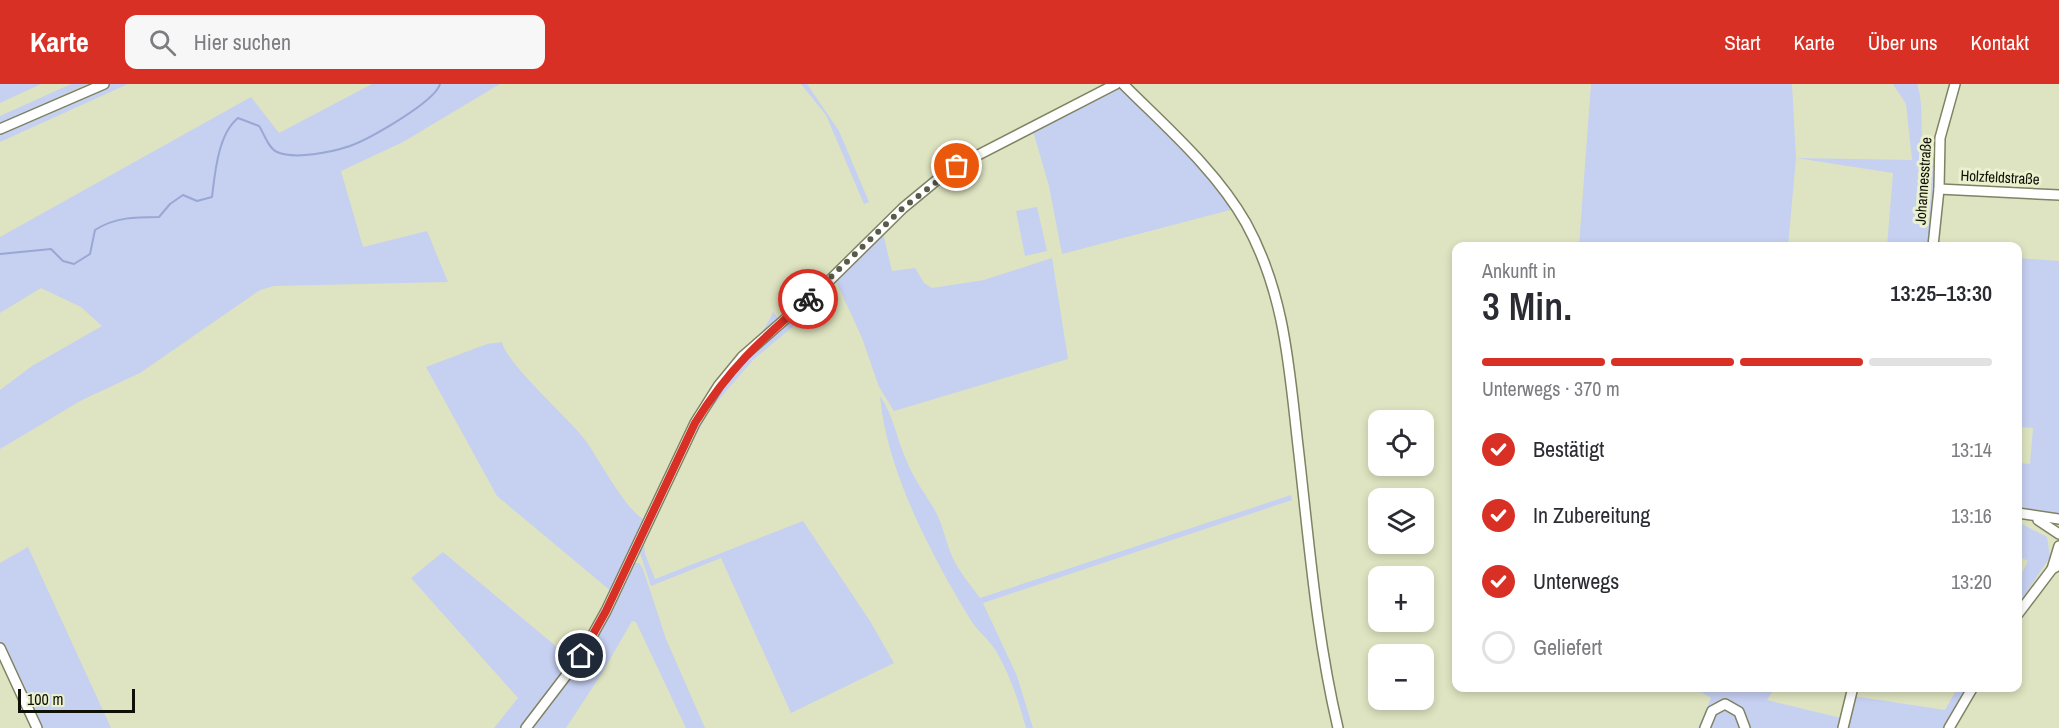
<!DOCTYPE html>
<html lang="de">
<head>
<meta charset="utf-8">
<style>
  :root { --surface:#fff; --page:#f7f7f7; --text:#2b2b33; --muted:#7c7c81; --line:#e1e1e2; --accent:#d93025 }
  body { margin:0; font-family:"Archivo Narrow",sans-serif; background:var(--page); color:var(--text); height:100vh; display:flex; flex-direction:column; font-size:22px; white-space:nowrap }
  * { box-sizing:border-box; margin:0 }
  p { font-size:20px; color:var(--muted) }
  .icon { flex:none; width:33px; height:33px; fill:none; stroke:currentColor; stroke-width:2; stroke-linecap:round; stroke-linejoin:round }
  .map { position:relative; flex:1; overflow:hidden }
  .drawer { position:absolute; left:1452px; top:158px; width:570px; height:450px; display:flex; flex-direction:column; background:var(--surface); border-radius:12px; box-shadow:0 3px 9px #0003 }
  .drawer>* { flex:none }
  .fabs { position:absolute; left:1368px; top:326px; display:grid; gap:12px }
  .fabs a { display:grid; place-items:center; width:66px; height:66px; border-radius:12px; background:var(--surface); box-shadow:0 3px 9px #0003; font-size:30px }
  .scale { position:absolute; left:18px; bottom:15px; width:117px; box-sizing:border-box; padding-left:6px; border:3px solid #0f1106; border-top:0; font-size:16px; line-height:21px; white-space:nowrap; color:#0f1106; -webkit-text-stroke:4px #ebf1ce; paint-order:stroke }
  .pin { position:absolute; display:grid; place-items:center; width:51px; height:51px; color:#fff; margin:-26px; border:3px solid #fff; border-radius:50%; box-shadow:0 2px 6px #0007 }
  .courier { position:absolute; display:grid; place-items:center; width:60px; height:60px; margin:-30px; border:4px solid #d93025; border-radius:50%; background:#fff; color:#222; box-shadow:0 2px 8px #0007 }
  .summary em { font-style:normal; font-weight:600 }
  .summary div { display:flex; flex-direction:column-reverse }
  .summary { display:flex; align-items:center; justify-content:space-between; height:102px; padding:0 30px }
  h1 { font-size:39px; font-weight:600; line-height:45px }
  .bar { display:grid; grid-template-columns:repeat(4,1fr); gap:9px 6px; align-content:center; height:72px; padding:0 30px }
  .bar i { height:8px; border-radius:4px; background:var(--line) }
  .bar .selected { background:var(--accent) }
  .bar p { grid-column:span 4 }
  ol { padding:0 30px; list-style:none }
  li { display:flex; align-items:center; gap:18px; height:66px }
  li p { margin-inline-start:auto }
  li .icon { padding:6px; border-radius:50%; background:var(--accent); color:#fff; stroke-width:4 }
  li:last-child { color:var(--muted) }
  li i { width:33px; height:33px; border:3px solid var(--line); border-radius:50% }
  header { display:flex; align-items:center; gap:36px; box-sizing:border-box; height:84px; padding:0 30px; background:var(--accent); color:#fff }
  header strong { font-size:28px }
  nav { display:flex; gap:33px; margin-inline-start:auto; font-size:21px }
  .search { width:420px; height:54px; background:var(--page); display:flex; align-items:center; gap:15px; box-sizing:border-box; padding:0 21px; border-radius:12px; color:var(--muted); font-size:22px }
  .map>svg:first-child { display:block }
  .green { fill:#c6d0f1 }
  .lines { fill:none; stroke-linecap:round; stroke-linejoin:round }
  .stream { stroke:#99a7d5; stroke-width:2 }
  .minor-casing { stroke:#7e8363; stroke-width:12 }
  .minor { stroke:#fff; stroke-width:9 }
  .done { stroke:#575b47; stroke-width:6; stroke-dasharray:0 10.8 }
  .route { stroke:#d93025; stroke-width:8 }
  .labels { text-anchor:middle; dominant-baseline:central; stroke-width:6; stroke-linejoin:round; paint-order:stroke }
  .street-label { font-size:15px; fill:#0f1106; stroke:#ebf1ce }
</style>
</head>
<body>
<header>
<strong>Karte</strong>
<div class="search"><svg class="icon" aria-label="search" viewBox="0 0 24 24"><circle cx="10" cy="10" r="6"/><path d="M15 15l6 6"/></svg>Hier suchen</div>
<nav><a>Start</a><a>Karte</a><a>Über uns</a><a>Kontakt</a></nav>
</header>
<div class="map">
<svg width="2059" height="644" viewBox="0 0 2059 644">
  <rect width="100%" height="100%" fill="#dee4c1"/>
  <g class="green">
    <path d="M0 0H41L0 19Z"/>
    <path d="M71 0H87L0 40V32Z"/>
    <path d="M111 0H128L0 58V49Z"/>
    <path d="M372 0H500L403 58 341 87 363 163 427 147 448 198 274 202 260 206 140 289 82 316 0 365V306L32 282 102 242 81 223 41 204 0 229V153L251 13 279 49Z"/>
    <path d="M801 0H807L839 47 869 118 864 120 826 31Z"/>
    <path d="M1591 0H1792L1796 74 1912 76 1906 20 1893 0H1917C1924 20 1920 42 1923 63L1937 68 1930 162H1887L1893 89 1796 74 1788 162H1579Z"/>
    <path d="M1119 4 1126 6 1198 80 1234 125 1062 170 1049 102 1033 47Z"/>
    <path d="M1037 123 1047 167 1025 172 1016 127Z"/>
    <path d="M882 145 892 187 915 184 924 199 932 204 984 196 1052 174 1068 275 894 327 879 303 862 254 834 193Z"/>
    <path d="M2018 174 2059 177V430L2018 423V379L2030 380 2033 344 2020 343Z"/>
    <path d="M831 199 835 207 753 276 709 327 683 375 644 460 645 470 655 495 803 437 870 537 894 579 791 629 721 474 651 502 638 463C662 412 685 359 715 311 733 281 759 260 773 228L782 239Z"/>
    <path d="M502 258C507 281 568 333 585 356 598 373 628 431 646 436L612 508 497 412 426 283 487 260Z"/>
    <path d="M880 312C894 332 897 357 908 380 914 395 923 406 931 420 941 434 944 451 950 467 955 483 970 500 980 514L1291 411 1292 416 983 519 1017 592 1033 644H1026C1019 618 1010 591 996 567 989 555 977 547 970 535 932 472 886 386 880 312Z"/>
    <path d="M2018 438 2047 453 2050 473 2018 521V497L2028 477 2018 472Z"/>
    <path d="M28 463 111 644H39L0 560V479Z"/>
    <path d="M443 468 575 578 523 644H494L518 614 411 494Z"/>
    <path d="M634 479H639L643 485 666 555 705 644H686L636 538 632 537 602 589 566 644H528L547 622Z"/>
    <path d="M1680 603H1775L1767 616 1841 634 1839 644H1698L1711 614 1703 609Z"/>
    <path d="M1958 603H1970L1946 644H1845L1853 612 1945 626Z"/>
  </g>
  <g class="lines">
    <path class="stream" d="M0 170 51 165 63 177 74 180 90 170 95 146C115 133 136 133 159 133L170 120 183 111 197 117 212 113C215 89 218 50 238 34L259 42C264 49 268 64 277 68 295 76 332 68 350 62 369 55 435 18 440 0"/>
    <g class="minor-casing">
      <g id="minor">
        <path d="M1123 0C1166 43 1216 86 1246 139 1285 210 1289 283 1298 362 1309 456 1316 551 1338 644"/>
        <path d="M0 45 104 0"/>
        <path d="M1939 105 2059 111"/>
        <path d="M1933 162 1939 105 1940 54 1955 0"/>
        <path d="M2018 429 2059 435"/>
        <path d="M2038 436 2059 450"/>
        <path d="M2052 485 2059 462"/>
        <path d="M2018 530 2052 485 2059 481"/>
        <path d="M0 564 37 644"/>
        <path d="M526 644 581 572 606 527 695 339 719 301 742 273 831 195 903 124 949 86 1116 0"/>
        <path d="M1705 644 1712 627 1725 620 1739 628 1745 644"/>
        <path d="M1843 644 1853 603"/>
        <path d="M1949 644 1973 603"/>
      </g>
    </g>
    <use href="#minor" class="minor"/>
  </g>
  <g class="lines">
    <path class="done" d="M808 215 903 124 957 82"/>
    <path class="route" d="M581 572 606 527 695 339C729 284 760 257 808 215"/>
  </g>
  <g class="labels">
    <g class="street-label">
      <text transform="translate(2000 93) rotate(3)">Holzfeldstraße</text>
      <text transform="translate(1923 97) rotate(-86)">Johannesstraße</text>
    </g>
  </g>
</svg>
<div class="fabs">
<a><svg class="icon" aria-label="locate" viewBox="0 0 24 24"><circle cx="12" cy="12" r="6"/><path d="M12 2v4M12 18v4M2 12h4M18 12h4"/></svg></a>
<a><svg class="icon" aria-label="layers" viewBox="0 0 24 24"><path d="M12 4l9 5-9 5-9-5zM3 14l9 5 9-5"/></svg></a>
<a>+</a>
<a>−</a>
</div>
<div class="scale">100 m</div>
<div class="pin" style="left:957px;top:82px;background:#ea580c"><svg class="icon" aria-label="bag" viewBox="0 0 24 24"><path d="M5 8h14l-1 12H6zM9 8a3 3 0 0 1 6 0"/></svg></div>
<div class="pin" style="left:581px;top:572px;background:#1f2937"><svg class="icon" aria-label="home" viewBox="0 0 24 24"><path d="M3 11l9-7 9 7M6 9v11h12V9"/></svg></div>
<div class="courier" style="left:808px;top:215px"><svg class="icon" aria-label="bike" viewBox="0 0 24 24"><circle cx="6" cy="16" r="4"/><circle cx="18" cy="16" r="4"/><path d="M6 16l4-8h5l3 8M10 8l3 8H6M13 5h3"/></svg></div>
<section class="drawer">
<div class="summary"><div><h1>3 Min.</h1><p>Ankunft in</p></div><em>13:25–13:30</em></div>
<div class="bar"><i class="selected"></i><i class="selected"></i><i class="selected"></i><i></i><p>Unterwegs · 370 m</p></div>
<ol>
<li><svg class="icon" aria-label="check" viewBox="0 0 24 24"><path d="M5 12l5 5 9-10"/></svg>Bestätigt<p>13:14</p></li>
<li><svg class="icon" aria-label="check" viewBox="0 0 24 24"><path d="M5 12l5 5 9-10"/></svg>In Zubereitung<p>13:16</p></li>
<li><svg class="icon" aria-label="check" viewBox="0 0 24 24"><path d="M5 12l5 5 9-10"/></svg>Unterwegs<p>13:20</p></li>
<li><i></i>Geliefert</li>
</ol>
</section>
</div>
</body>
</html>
